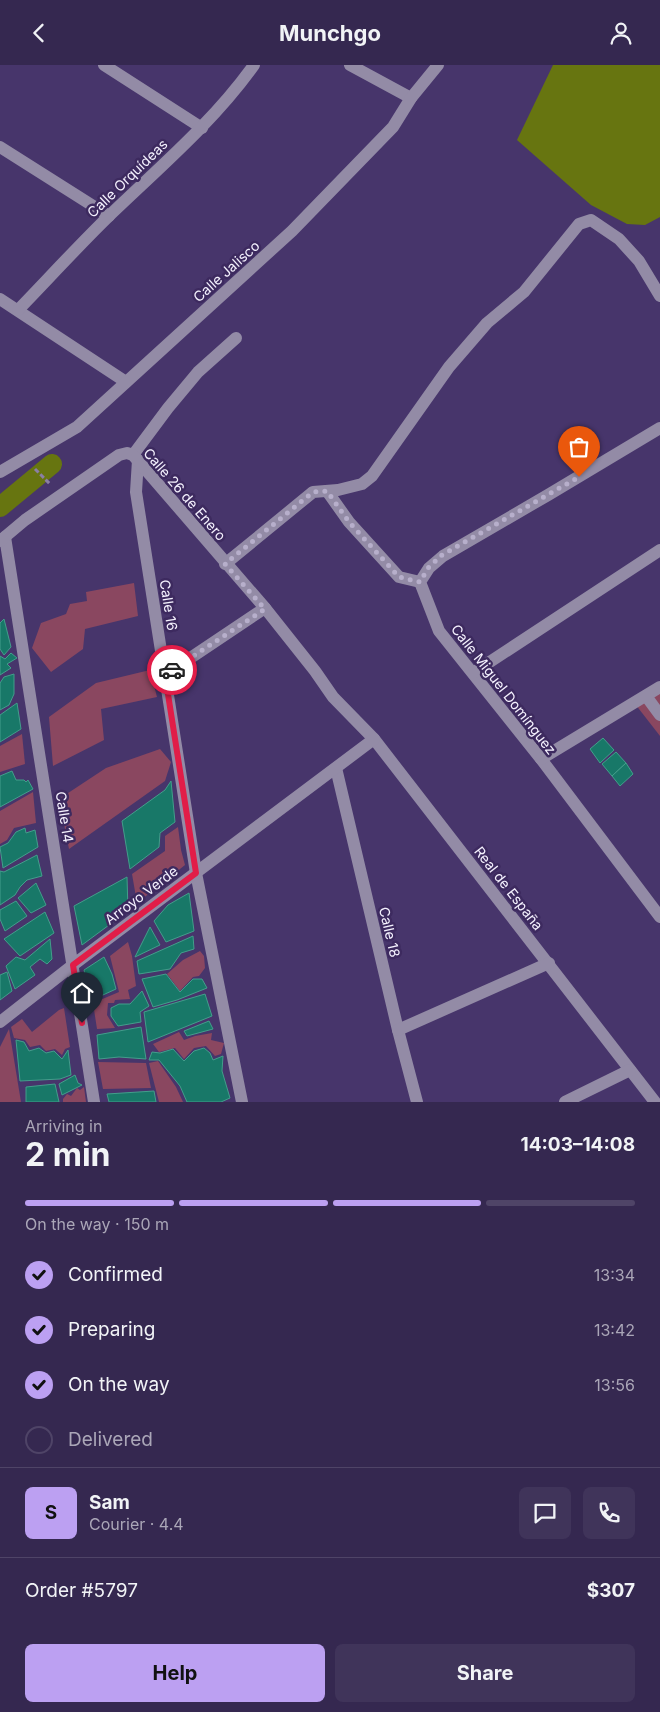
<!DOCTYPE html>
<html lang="en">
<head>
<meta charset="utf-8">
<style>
  :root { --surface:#352850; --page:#40345a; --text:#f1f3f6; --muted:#aaa6b7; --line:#4f4467; --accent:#bca0f2 }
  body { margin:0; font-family:Inter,sans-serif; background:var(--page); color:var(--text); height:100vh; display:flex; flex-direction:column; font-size:19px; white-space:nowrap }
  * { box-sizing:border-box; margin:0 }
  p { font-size:16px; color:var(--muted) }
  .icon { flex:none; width:28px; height:28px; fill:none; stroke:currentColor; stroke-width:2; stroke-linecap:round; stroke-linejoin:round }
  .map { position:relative; height:1037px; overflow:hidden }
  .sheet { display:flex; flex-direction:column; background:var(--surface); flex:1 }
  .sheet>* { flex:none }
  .pin { position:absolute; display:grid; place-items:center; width:42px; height:42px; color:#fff; margin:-51px -21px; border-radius:50% 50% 50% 0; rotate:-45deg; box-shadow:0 0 5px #0007 }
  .pin .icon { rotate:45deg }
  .courier { position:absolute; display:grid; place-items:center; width:50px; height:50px; margin:-25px; border:4px solid #e11d48; border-radius:50%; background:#fff; color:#222; box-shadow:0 1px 6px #0007 }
  .overview em { font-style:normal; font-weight:700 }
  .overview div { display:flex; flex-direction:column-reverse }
  .overview { display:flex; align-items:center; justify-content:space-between; height:85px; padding:0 25px }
  h1 { font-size:32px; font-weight:700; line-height:38px }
  .bar { display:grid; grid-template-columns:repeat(4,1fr); gap:8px 5px; align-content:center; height:60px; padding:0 25px }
  .bar i { height:6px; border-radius:4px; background:var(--line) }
  .bar .selected { background:var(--accent) }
  .bar p { grid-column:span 4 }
  .line { display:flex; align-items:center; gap:12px; padding:0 25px; border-top:1px solid var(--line) }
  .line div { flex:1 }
  .round { display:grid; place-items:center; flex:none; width:52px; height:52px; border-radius:8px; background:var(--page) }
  ol { padding:0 25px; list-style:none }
  li { display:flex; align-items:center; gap:15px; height:55px }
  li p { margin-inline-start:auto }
  li .icon { padding:5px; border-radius:50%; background:var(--accent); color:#111; stroke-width:4 }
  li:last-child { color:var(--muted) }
  li i { width:28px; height:28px; border:2px solid var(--line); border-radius:50% }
  .cta { display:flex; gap:10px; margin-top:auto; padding:10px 25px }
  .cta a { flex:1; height:58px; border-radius:8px; background:var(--accent); color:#111; font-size:20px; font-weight:700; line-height:58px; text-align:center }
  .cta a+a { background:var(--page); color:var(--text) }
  header { display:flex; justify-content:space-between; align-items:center; height:65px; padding:0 25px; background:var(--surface); font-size:22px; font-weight:700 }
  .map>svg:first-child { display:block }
  .green { fill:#8a4760 }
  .water { fill:#677510 }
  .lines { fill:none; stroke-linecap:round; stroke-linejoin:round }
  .canal { stroke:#677510; stroke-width:20 }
  .building { fill:#187868; stroke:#439e8b }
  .path { stroke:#8b7fa5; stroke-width:3; stroke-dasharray:5 2.5; stroke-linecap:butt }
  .minor { stroke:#938ba6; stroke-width:12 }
  .done { stroke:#b7afcb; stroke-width:5; stroke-dasharray:0 9 }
  .route { stroke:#e11d48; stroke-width:6 }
  .labels { text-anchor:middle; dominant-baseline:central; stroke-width:5; stroke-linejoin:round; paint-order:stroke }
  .street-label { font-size:14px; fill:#f4f1fe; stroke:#3d2a5f }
</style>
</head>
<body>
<header><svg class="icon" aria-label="back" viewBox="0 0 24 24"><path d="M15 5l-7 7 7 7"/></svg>Munchgo<svg class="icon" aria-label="person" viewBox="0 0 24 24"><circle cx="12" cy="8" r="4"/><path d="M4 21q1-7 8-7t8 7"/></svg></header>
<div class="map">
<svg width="660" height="1037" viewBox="0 0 660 1037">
  <rect width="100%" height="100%" fill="#47356b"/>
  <g class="green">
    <path d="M134 518 138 551 85 564 83 584 51 607 32 583 41 558 66 549 70 539 87 536 86 527Z"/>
    <path d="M150 605 157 632 101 644 104 675 53 701 49 652 96 618Z"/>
    <path d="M660 618V671L632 635Z"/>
    <path d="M22 669 25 699 0 707V681Z"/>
    <path d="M160 684 171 697 165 716 69 784 59 734 106 703Z"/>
    <path d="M33 727 36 758 14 763 7 775 0 779V746Z"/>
    <path d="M178 762 181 785 185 800 137 838 132 809 165 786V771Z"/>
    <path d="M128 877 132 891 136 921 128 925 130 934 115 935 114 938H108L107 950 115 963 97 964 93 938 119 927 110 891Z"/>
    <path d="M200 886 204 891 205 903 199 911 193 912 180 926 167 909 183 895Z"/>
    <path d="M64 943 70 982 65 984 62 990 55 984 46 986 40 980 30 982 25 975 14 973 11 962 22 954 32 967 59 945Z"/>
    <path d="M9 964 21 1037H0V982Z"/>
    <path d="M179 967 184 975 195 971 212 968 211 975 224 978 221 989 215 991 206 981 194 983 184 994 175 983 159 987 153 979Z"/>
    <path d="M158 996 176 1022 183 1037H159L149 998Z"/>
    <path d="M98 997 146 998 151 1023 103 1024Z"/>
    <path d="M84 1022 86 1037H63V1034L67 1029 71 1031 77 1023 80 1025Z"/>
  </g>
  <path class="water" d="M553 0H660V152L645 160 627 159 591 140 517 75Z"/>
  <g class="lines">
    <path class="canal" d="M0 442 52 399"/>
  </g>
  <g class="building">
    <path d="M4 554 11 582 4 590 0 584V558Z"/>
    <path d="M11 588 17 593 7 599 11 603 0 610V591L5 594Z"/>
    <path d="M14 609V629L9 640 0 645V618L4 612Z"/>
    <path d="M17 638 21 664 0 677V650Z"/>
    <path d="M603 673 614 685 600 698 590 684Z"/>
    <path d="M616 687 626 698 612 711 602 699Z"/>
    <path d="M626 698 633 709 620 721 612 711Z"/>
    <path d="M12 706 16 715H24L26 717 28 715 33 724 0 742V711Z"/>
    <path d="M171 716 175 757 160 768 159 782 130 804 122 756 165 725Z"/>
    <path d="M25 763 26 768 35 765 38 782 3 803 0 782 8 778 16 767Z"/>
    <path d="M37 790 42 811 27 815 20 822 15 830 0 840V806L4 807Z"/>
    <path d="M127 812 128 846 82 880 74 841Z"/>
    <path d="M36 818 46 840 31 848 18 833Z"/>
    <path d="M189 828 194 866 166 877 154 856 168 840Z"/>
    <path d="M16 836 27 851 5 866 0 854V845Z"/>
    <path d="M45 847 54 868 20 891 4 874Z"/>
    <path d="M150 862 160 880 135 892Z"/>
    <path d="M193 871 194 884 181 888 170 904 139 909 137 896Z"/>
    <path d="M50 874 52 894 47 899 40 894 30 902 35 910 15 924 6 901 16 892 25 895Z"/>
    <path d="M104 892 112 909 116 924 92 935 84 905Z"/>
    <path d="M7 907 12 926 0 935V910Z"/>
    <path d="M166 909 180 927 193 914H202L207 923 177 935 153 942 142 914Z"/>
    <path d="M142 926 149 941 140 947 141 957 118 961 111 951V943L119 939H130Z"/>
    <path d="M205 929 212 951 148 977 144 947Z"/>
    <path d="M209 956 213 964 187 971 184 966Z"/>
    <path d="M141 962 146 994 119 992 99 994 97 970Z"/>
    <path d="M16 975 24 977 29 986 39 983 46 988 54 986 62 994 68 985 71 1010 60 1014 20 1016Z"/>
    <path d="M204 983 210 988 213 995 223 991 222 1006 230 1033 221 1037H187L180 1021 159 995H149L152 987 160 988 173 984 184 996 194 986Z"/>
    <path d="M75 1010 78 1018 82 1020 62 1030 59 1019Z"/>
    <path d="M55 1019 59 1037H26V1022Z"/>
    <path d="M154 1026 156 1037H109L107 1029Z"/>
  </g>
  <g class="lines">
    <path class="path" d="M35 404 50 419"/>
    <g class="minor">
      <path d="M104 0 202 63"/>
      <path d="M350 0 411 33"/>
      <path d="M0 82 109 151"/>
      <path d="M0 234 126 317"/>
      <path d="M18 245C49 213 79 180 111 149 161 101 214 56 254 0"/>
      <path d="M660 363 548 430 443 491 429 503 420 517 439 566 541 694 660 852"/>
      <path d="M133 390 168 343 198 307 236 273"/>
      <path d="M138 395 136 427 196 808 242 1037"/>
      <path d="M0 407 77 362 292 166 393 62 411 33 438 0"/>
      <path d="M327 426 349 457 399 512 420 517"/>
      <path d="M5 472 94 1037"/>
      <path d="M0 476 25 455 119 390 127 388 133 390 265 543 315 606 333 632 374 674 655 1037"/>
      <path d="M225 499 313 427 338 425 362 419 372 411 449 302 487 258 524 227 579 159 591 155 619 174 639 196 660 231"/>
      <path d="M473 608 660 485"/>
      <path d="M165 610 265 543"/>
      <path d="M646 631 660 650"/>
      <path d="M541 694 660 622"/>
      <path d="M336 703 398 965 417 1037"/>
      <path d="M0 957 73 900 374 674"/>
      <path d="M398 965 549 898"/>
      <path d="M565 1037 630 1005"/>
    </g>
  </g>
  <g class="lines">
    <path class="done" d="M172 605 265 544 225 499 313 427 327 426 349 457 399 512 420 517 428 503 442 490 579 412"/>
    <path class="route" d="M82 958 73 900 196 808 165 610 172 605"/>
  </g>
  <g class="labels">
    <g class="street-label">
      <text transform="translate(127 113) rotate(-44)">Calle Orquídeas</text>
      <text transform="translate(226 206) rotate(-42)">Calle Jalisco</text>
      <text transform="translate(185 429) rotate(49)">Calle 26 de Enero</text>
      <text transform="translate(169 540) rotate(81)">Calle 16</text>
      <text transform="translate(504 624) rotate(52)">Calle Miguel Domínguez</text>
      <text transform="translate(65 752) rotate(81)">Calle 14</text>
      <text transform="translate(509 823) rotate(52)">Real de España</text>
      <text transform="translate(141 830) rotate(-37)">Arroyo Verde</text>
      <text transform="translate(390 867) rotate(77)">Calle 18</text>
    </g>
  </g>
</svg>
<div class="pin" style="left:579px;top:412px;background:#ea580c"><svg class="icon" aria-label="bag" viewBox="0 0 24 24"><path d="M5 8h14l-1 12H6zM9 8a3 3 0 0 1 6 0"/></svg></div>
<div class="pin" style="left:82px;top:958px;background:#1f2937"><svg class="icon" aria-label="home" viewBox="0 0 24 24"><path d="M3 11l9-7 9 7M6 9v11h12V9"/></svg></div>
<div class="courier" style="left:172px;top:605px"><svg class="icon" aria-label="car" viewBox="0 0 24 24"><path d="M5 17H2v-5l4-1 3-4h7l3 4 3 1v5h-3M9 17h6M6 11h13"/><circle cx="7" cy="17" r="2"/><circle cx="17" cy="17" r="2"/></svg></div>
</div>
<section class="sheet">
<div class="overview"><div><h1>2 min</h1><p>Arriving in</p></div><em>14:03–14:08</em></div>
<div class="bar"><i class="selected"></i><i class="selected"></i><i class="selected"></i><i></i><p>On the way · 150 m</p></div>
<ol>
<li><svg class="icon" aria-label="check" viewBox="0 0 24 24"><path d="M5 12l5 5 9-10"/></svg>Confirmed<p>13:34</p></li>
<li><svg class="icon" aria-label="check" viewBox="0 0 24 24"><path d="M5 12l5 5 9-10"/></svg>Preparing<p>13:42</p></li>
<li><svg class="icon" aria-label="check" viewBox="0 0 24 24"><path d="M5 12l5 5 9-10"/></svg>On the way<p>13:56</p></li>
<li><i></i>Delivered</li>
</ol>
<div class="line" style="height:90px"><b class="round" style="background:var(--accent);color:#111">S</b><div><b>Sam</b><p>Courier · 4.4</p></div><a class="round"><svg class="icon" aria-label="chat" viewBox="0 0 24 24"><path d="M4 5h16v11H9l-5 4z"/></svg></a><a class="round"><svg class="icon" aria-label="phone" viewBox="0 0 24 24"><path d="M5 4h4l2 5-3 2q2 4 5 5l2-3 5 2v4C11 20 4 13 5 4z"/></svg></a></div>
<div class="line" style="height:65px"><div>Order #5797</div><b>$307</b></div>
<div class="cta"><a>Help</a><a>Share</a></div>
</section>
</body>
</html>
